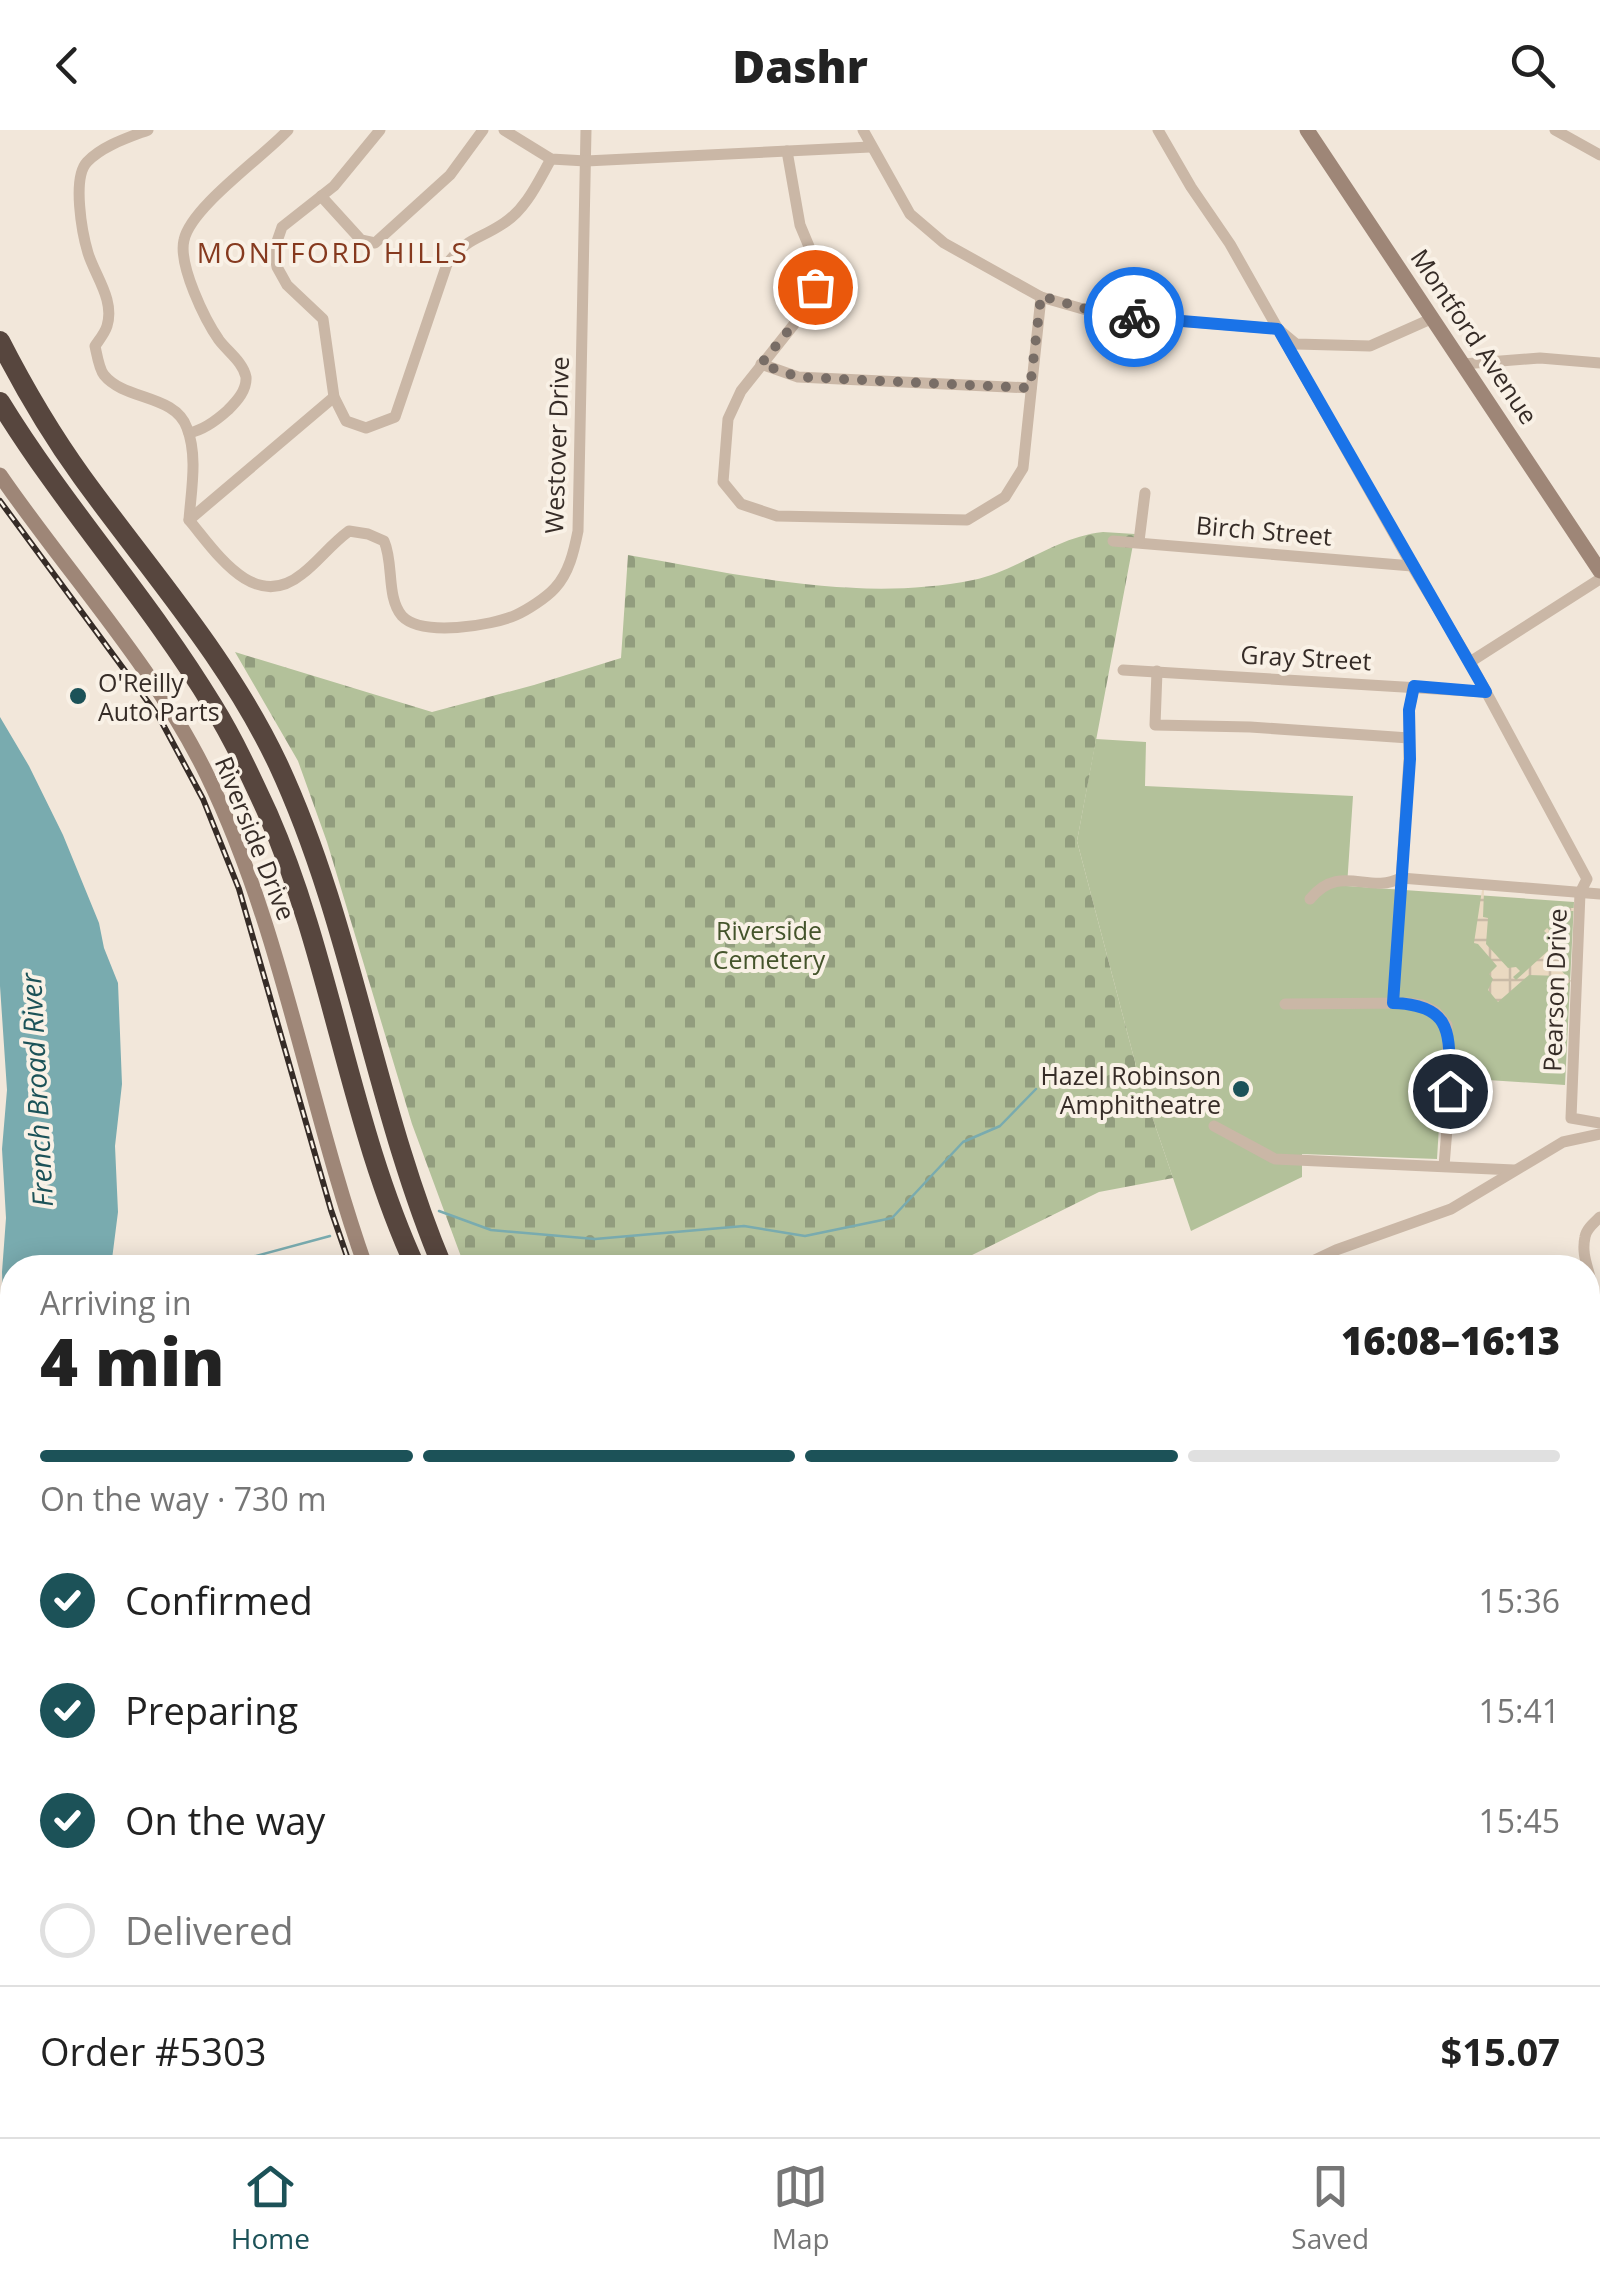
<!DOCTYPE html>
<html lang="en">
<head>
<meta charset="utf-8">
<style>
  :root { --surface:#fff; --page:#f6f6f6; --text:#222; --muted:#767676; --line:#e0e0e0; --accent:#1c5258 }
  body { margin:0; font-family:"Open Sans",sans-serif; background:var(--page); color:var(--text); height:100vh; display:flex; flex-direction:column; font-size:38px; white-space:nowrap }
  * { box-sizing:border-box; margin:0 }
  p { font-size:32px; color:var(--muted) }
  .icon { flex:none; width:55px; height:55px; fill:none; stroke:currentColor; stroke-width:2; stroke-linecap:round; stroke-linejoin:round }
  .map { position:relative; flex:1; overflow:hidden }
  .sheet { position:absolute; left:0px; top:1125px; width:1600px; height:882px; display:flex; flex-direction:column; background:var(--surface); border-radius:40px 40px 0 0; box-shadow:0 5px 25px #0003 }
  .sheet>* { flex:none }
  .pin { position:absolute; display:grid; place-items:center; width:85px; height:85px; color:#fff; margin:-42px; border:5px solid #fff; border-radius:50%; box-shadow:0 2px 10px #0007 }
  .courier { position:absolute; display:grid; place-items:center; width:100px; height:100px; margin:-50px; border:8px solid #1a73e8; border-radius:50%; background:#fff; color:#222; box-shadow:0 2px 12px #0007 }
  .summary em { font-style:normal; font-weight:800 }
  .summary div { display:flex; flex-direction:column-reverse }
  .summary { display:flex; align-items:center; justify-content:space-between; height:170px; padding:0 40px }
  h1 { font-size:65px; font-weight:800; line-height:75px }
  .bar { display:grid; grid-template-columns:repeat(4,1fr); gap:15px 10px; align-content:center; height:120px; padding:0 40px }
  .bar i { height:12px; border-radius:8px; background:var(--line) }
  .bar .on { background:var(--accent) }
  .bar p { grid-column:span 4 }
  .line { display:flex; align-items:center; gap:25px; padding:0 40px; border-top:2px solid var(--line) }
  .line div { flex:1 }
  ol { padding:0 40px; list-style:none }
  li { display:flex; align-items:center; gap:30px; height:110px }
  li p { margin-inline-start:auto }
  li .icon { padding:10px; border-radius:50%; background:var(--accent); color:#fff; stroke-width:4 }
  li:last-child { color:var(--muted) }
  li i { width:55px; height:55px; border:5px solid var(--line); border-radius:50% }
  header { display:flex; justify-content:space-between; align-items:center; height:130px; padding:0 40px; background:var(--surface); font-size:45px; font-weight:800 }
  .tab-bar { display:flex; justify-content:space-around; align-items:center; height:140px; border-top:2px solid var(--line); background:var(--surface); font-size:28px; color:var(--muted) }
  .tab-bar a { display:grid; justify-items:center; gap:5px }
  .tab-bar .on { color:var(--accent) }
  .map>svg:first-child { display:block }
  .green { fill:#b3c19a }
  .cemetery { fill:url(#cemetery-stones) }
  .plaza { fill:url(#plaza-grid) }
  .water { fill:#79abaf }
  .lines { fill:none; stroke-linecap:round; stroke-linejoin:round }
  .stream { stroke:#79abaf; stroke-width:2.5 }
  .street { stroke:#cab7a6; stroke-width:11 }
  .secondary { stroke:#9e8677; stroke-width:15 }
  .highway { stroke:#57463e; stroke-width:20 }
  .rail-casing { stroke:#362c27; stroke-width:6 }
  .rail { stroke:#f9f1e6; stroke-width:2.5; stroke-dasharray:8; stroke-linecap:butt }
  .done { stroke:#786d66; stroke-width:10; stroke-dasharray:0 18 }
  .route { stroke:#1a73e8; stroke-width:12 }
  .poi-dot { fill:#1c5258; stroke:#f9f1e6; stroke-width:4 }
  .labels { text-anchor:middle; dominant-baseline:central; stroke-width:8; stroke-linejoin:round; paint-order:stroke }
  .street-label { font-size:25px; fill:#362c27; stroke:#f9f1e6 }
  .poi-label { font-size:25px; fill:#362c27; stroke:#f9f1e6; text-anchor:start }
  .park-label { font-size:25px; fill:#44542b; stroke:#f9f1e6 }
  .neighbourhood-label { font-size:28px; letter-spacing:2.5px; fill:#863a1f; stroke:#f9f1e6 }
  .water-label { font-size:28px; font-style:italic; fill:#1c5258; stroke:#f9f1e6 }
</style>
</head>
<body>
<header><svg class="icon" aria-label="back" viewBox="0 0 24 24"><path d="M15 5l-7 7 7 7"/></svg>Dashr<svg class="icon" aria-label="search" viewBox="0 0 24 24"><circle cx="10" cy="10" r="6"/><path d="M15 15l6 6"/></svg></header>
<div class="map">
<svg width="1600" height="2007" viewBox="0 0 1600 2007">
  <defs>
    <pattern id="cemetery-stones" width="16" height="16" patternUnits="userSpaceOnUse" patternTransform="scale(2.5)"><rect width="16" height="16" fill="#b3c19a"/><path d="M2 7V4a2 2 0 0 1 4 0v3zM10 15v-3a2 2 0 0 1 4 0v3z" fill="#929d7e"/></pattern>
    <pattern id="plaza-grid" width="8" height="8" patternUnits="userSpaceOnUse" patternTransform="scale(2.5)"><rect width="8" height="8" fill="#ead9c1"/><path d="M0 4h8M4 0v8" fill="none" stroke="#c9baa6"/></pattern>
  </defs>
  <rect width="100%" height="100%" fill="#f2e7da"/>
  <path class="green" d="M1096 609 1146 612 1145 656 1353 666 1347 756 1574 772 1565 955 1442 947 1437 1029 1302 1024V1047L1191 1101 1140 951 1077 711Z"/>
  <path class="cemetery" d="M1103 402 1135 404 1077 711 1140 951 1173 1048 1099 1062 948 1137 480 1138 463 1132 412 994 327 712 298 631 235 522 432 582 534 555 621 528 628 425C741 445 859 473 973 450 1020 440 1055 407 1103 402Z"/>
  <path class="plaza" d="M1482 760H1484L1483 787 1488 788 1486 814 1508 838 1516 837 1520 841 1513 847 1516 850 1550 819 1551 807 1544 801 1547 798 1553 803 1562 778H1574V781H1563L1553 821 1563 832 1558 837 1571 851 1567 854 1560 846 1529 845 1498 872 1488 860 1493 849 1489 844 1497 836 1478 814 1474 813Z"/>
  <g class="water">
    <path d="M0 587 29 636 63 705 99 793 104 818 118 853 122 954 115 1016 118 1082 111 1137 12 1138V1295L6 1252 2 1142 6 1088 2 1019 7 960 0 856Z"/>
    <path d="M397 1995H526L527 2007H397Z"/>
  </g>
  <g class="lines">
    <g class="stream">
      <path d="M439 1081 491 1100 595 1109 744 1096 805 1106 892 1088 963 1012 1000 996 1036 959"/>
      <path d="M211 1138 330 1106"/>
      <path d="M1588 1325 1600 1342"/>
      <path d="M0 1627 12 1624"/>
    </g>
    <g class="street">
      <path d="M148 0C127 8 102 16 87 32 72 48 82 103 88 123 95 146 115 170 107 196 105 203 99 210 95 216 97 225 99 239 104 245 125 271 175 264 187 298 198 326 191 361 189 390 216 422 254 483 302 444 319 431 330 415 349 401L368 404 384 411C394 433 386 467 402 486 422 507 491 496 516 485 527 480 546 468 555 458 569 443 574 421 578 401L586 0"/>
      <path d="M380 0 334 56 282 97 274 120 277 137 287 155 323 189 334 267 346 291 366 298 395 287 447 134C469 106 477 111 504 93 526 79 538 52 551 29"/>
      <path d="M504 0 551 29 586 31 870 17"/>
      <path d="M863 0 910 84 944 113 1041 167 1104 185 1278 199 1412 436 1470 532 1587 749 1580 763 1571 988 1600 993"/>
      <path d="M1158 0 1191 57 1230 114 1278 199 1296 214 1370 216 1433 188"/>
      <path d="M1555 0 1600 25"/>
      <path d="M787 21 800 95 813 126 815 157 803 183 741 261 728 289 723 352 741 374 777 386 967 390 1005 367 1023 338 1041 167"/>
      <path d="M321 66 361 110 375 113 450 45 483 0"/>
      <path d="M761 234 798 247 1031 258"/>
      <path d="M1463 234 1540 228 1600 233"/>
      <path d="M189 303C204 300 217 290 228 280 237 271 247 260 246 247 243 232 228 222 219 210 205 190 178 135 184 110 191 77 263 27 288 0"/>
      <path d="M189 390 334 267"/>
      <path d="M1113 411 1412 436"/>
      <path d="M1139 411 1145 363"/>
      <path d="M1470 532 1600 449"/>
      <path d="M1123 540 1486 562"/>
      <path d="M1157 541 1155 595 1250 597 1409 608"/>
      <path d="M1310 769C1340 732 1368 765 1401 748L1600 764"/>
      <path d="M1393 873 1409 629V580L1414 556"/>
      <path d="M1285 874 1408 873 1422 875 1436 882 1447 895 1450 961 1444 1036"/>
      <path d="M1214 996 1275 1029 1514 1040"/>
      <path d="M1298 1138 1336 1120 1451 1079 1563 1012 1600 1004"/>
      <path d="M1588 1178C1600 1149 1579 1135 1585 1107 1586 1099 1595 1092 1600 1087"/>
      <path d="M846 1995 852 2007"/>
      <path d="M945 1995 950 2007"/>
      <path d="M71 2007 78 1995"/>
    </g>
    <g class="secondary">
      <path d="M1307 0 1600 441"/>
      <path d="M0 345C68 444 154 536 207 645 283 801 308 975 366 1138"/>
      <path d="M0 1557 12 1560"/>
      <path d="M1588 1874 1600 1863"/>
      <path d="M378 1995 379 2007"/>
      <path d="M618 1995V2007"/>
    </g>
    <g class="highway">
      <path d="M0 211C24 258 51 304 82 347 150 441 228 528 278 634 353 795 374 975 443 1138"/>
      <path d="M0 272C65 378 149 470 213 576 234 610 251 647 268 684 332 830 349 993 416 1138"/>
      <path d="M1588 1913 1600 1904"/>
      <path d="M1059 1995 1063 2007"/>
      <path d="M1100 1995 1105 2007"/>
      <path d="M1155 1995 1163 2007"/>
      <path d="M1210 1995 1230 2007"/>
      <path d="M1329 1995 1369 2007"/>
      <path d="M1424 2007 1446 1995"/>
    </g>
    <g class="rail-casing">
      <g id="rail">
        <path d="M0 371 159 587 203 669 239 759 331 1080 351 1138"/>
        <path d="M0 1337 12 1363"/>
        <path d="M0 1591 12 1596"/>
        <path d="M433 1995 449 2007"/>
        <path d="M644 1995 646 2007"/>
      </g>
    </g>
    <use href="#rail" class="rail"/>
  </g>
  <g class="lines">
    <path class="done" d="M815 157 803 183 761 234 798 247 1030 258 1041 166 1104 184 1134 187"/>
    <path class="route" d="M1134 187 1278 199 1486 562 1414 556 1409 580 1410 629 1393 873C1458 875 1448 909 1450 961"/>
  </g>
  <g class="poi-dot">
    <circle cx="78" cy="566" r="10"/>
    <circle cx="1241" cy="959" r="10"/>
  </g>
  <g class="labels">
    <g class="street-label">
      <text transform="translate(1475 206) rotate(56)">Montford Avenue</text>
      <text transform="translate(556 315) rotate(-88)">Westover Drive</text>
      <text transform="translate(1264 400) rotate(5)">Birch Street</text>
      <text transform="translate(1306 527) rotate(3)">Gray Street</text>
      <text transform="translate(256 708) rotate(68)">Riverside Drive</text>
      <text transform="translate(1554 860) rotate(-88)">Pearson Drive</text>
    </g>
    <g class="poi-label">
      <text x="98" y="552">O'Reilly<tspan x="98" dy="29">Auto Parts</tspan></text>
      <text x="1221" y="945" text-anchor="end">Hazel Robinson<tspan x="1221" dy="29">Amphitheatre</tspan></text>
    </g>
    <g class="park-label">
      <text x="769" y="800">Riverside<tspan x="769" dy="29">Cemetery</tspan></text>
    </g>
    <g class="neighbourhood-label">
      <text x="333" y="122">MONTFORD HILLS</text>
    </g>
    <g class="water-label">
      <text transform="translate(36 960) rotate(-93)">French Broad River</text>
    </g>
  </g>
</svg>
<div class="pin" style="left:815px;top:157px;background:#ea580c"><svg class="icon" aria-label="bag" viewBox="0 0 24 24"><path d="M5 8h14l-1 12H6zM9 8a3 3 0 0 1 6 0"/></svg></div>
<div class="pin" style="left:1450px;top:961px;background:#1f2937"><svg class="icon" aria-label="home" viewBox="0 0 24 24"><path d="M3 11l9-7 9 7M6 9v11h12V9"/></svg></div>
<div class="courier" style="left:1134px;top:187px"><svg class="icon" aria-label="bike" viewBox="0 0 24 24"><circle cx="6" cy="16" r="4"/><circle cx="18" cy="16" r="4"/><path d="M6 16l4-8h5l3 8M10 8l3 8H6M13 5h3"/></svg></div>
<section class="sheet">
<div class="summary"><div><h1>4 min</h1><p>Arriving in</p></div><em>16:08–16:13</em></div>
<div class="bar"><i class="on"></i><i class="on"></i><i class="on"></i><i></i><p>On the way · 730 m</p></div>
<ol>
<li><svg class="icon" aria-label="check" viewBox="0 0 24 24"><path d="M5 12l5 5 9-10"/></svg>Confirmed<p>15:36</p></li>
<li><svg class="icon" aria-label="check" viewBox="0 0 24 24"><path d="M5 12l5 5 9-10"/></svg>Preparing<p>15:41</p></li>
<li><svg class="icon" aria-label="check" viewBox="0 0 24 24"><path d="M5 12l5 5 9-10"/></svg>On the way<p>15:45</p></li>
<li><i></i>Delivered</li>
</ol>
<div class="line" style="height:130px"><div>Order #5303</div><b>$15.07</b></div>
</section>
</div>
<nav class="tab-bar">
<a class="on"><svg class="icon" aria-label="home" viewBox="0 0 24 24"><path d="M3 11l9-7 9 7M6 9v11h12V9"/></svg>Home</a>
<a><svg class="icon" aria-label="map" viewBox="0 0 24 24"><path d="M3 6l6-2 6 2 6-2v14l-6 2-6-2-6 2zM9 4v14M15 6v14"/></svg>Map</a>
<a><svg class="icon" aria-label="saved" viewBox="0 0 24 24"><path d="M7 4h10v16l-5-4-5 4z"/></svg>Saved</a>
</nav>
</body>
</html>
